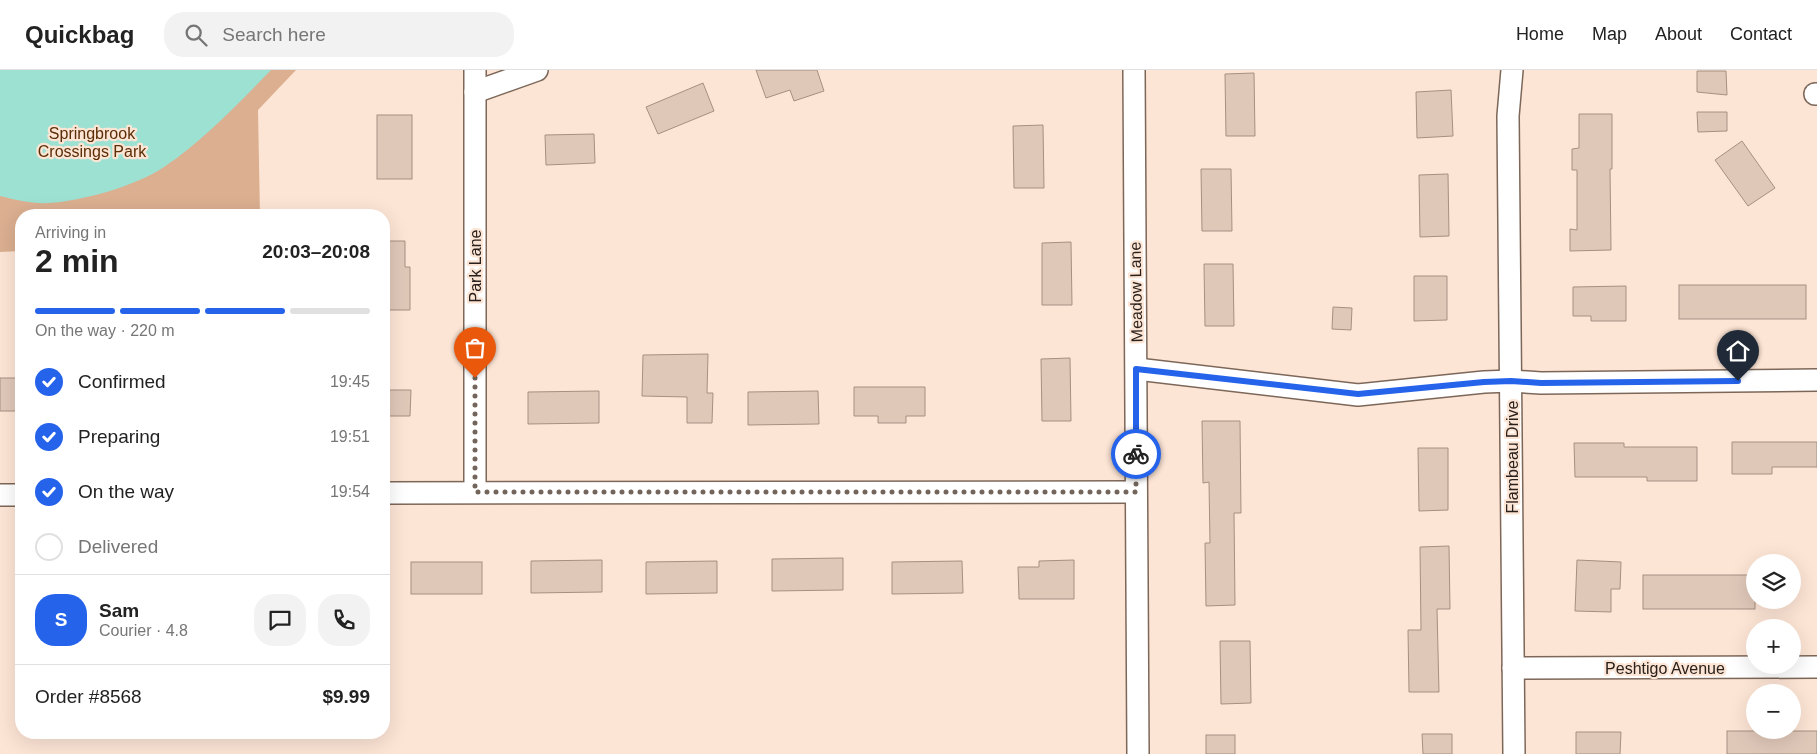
<!DOCTYPE html>
<html lang="en">
<head>
<meta charset="utf-8">
<style>
  :root { --surface:#fff; --page:#f2f2f2; --text:#222; --muted:#767676; --line:#e0e0e0; --accent:#2563eb }
  body { margin:0; font-family:Helvetica,sans-serif; background:var(--page); color:var(--text); height:100vh; display:flex; flex-direction:column; font-size:19px; white-space:nowrap }
  * { box-sizing:border-box; margin:0 }
  p { font-size:16px; color:var(--muted) }
  .icon { flex:none; width:28px; height:28px; fill:none; stroke:currentColor; stroke-width:2; stroke-linecap:round; stroke-linejoin:round }
  .map { position:relative; flex:1; overflow:hidden }
  .panel { position:absolute; left:15px; top:139px; width:375px; height:530px; display:flex; flex-direction:column; background:var(--surface); border-radius:20px; box-shadow:0 5px 20px #0002 }
  .panel>* { flex:none }
  .tools { position:absolute; left:1746px; top:484px; display:grid; gap:10px }
  .tools a { display:grid; place-items:center; width:55px; height:55px; border-radius:50%; background:var(--surface); box-shadow:0 5px 20px #0002; font-size:25px }
  .pin { position:absolute; display:grid; place-items:center; width:42px; height:42px; color:#fff; margin:-51px -21px; border-radius:50% 50% 50% 0; rotate:-45deg; box-shadow:0 0 5px #0007 }
  .pin .icon { rotate:45deg }
  .courier { position:absolute; display:grid; place-items:center; width:50px; height:50px; margin:-25px; border:4px solid #2563eb; border-radius:50%; background:#fff; color:#222; box-shadow:0 1px 6px #0007 }
  .head em { font-style:normal; font-weight:800 }
  .head div { display:flex; flex-direction:column-reverse }
  .head { display:flex; align-items:center; justify-content:space-between; height:85px; padding:0 20px }
  h1 { font-size:32px; font-weight:800; line-height:38px }
  .bar { display:grid; grid-template-columns:repeat(4,1fr); gap:8px 5px; align-content:center; height:60px; padding:0 20px }
  .bar i { height:6px; border-radius:4px; background:var(--line) }
  .bar .current { background:var(--accent) }
  .bar p { grid-column:span 4 }
  .line { display:flex; align-items:center; gap:12px; padding:0 20px; border-top:1px solid var(--line) }
  .line div { flex:1 }
  .round { display:grid; place-items:center; flex:none; width:52px; height:52px; border-radius:20px; background:var(--page) }
  ol { padding:0 20px; list-style:none }
  li { display:flex; align-items:center; gap:15px; height:55px }
  li p { margin-inline-start:auto }
  li .icon { padding:5px; border-radius:50%; background:var(--accent); color:#fff; stroke-width:4 }
  li:last-child { color:var(--muted) }
  li i { width:28px; height:28px; border:2px solid var(--line); border-radius:50% }
  header { display:flex; align-items:center; gap:30px; box-sizing:border-box; height:70px; padding:0 25px; background:var(--surface); border-bottom:1px solid var(--line) }
  header strong { font-size:24px }
  nav { display:flex; gap:28px; margin-inline-start:auto; font-size:18px }
  .search { width:350px; height:45px; background:var(--page); display:flex; align-items:center; gap:12px; box-sizing:border-box; padding:0 18px; border-radius:20px; color:var(--muted); font-size:19px }
  .map>svg:first-child { display:block }
  .green { fill:#dbaf90 }
  .water { fill:#9de1d2 }
  .building { fill:#e0c8b9; stroke:#a59081 }
  .lines { fill:none; stroke-linecap:round; stroke-linejoin:round }
  .minor-casing { stroke:#7c6759; stroke-width:24 }
  .minor { stroke:#fff; stroke-width:21 }
  .done { stroke:#73655c; stroke-width:5; stroke-dasharray:0 9 }
  .route { stroke:#2563eb; stroke-width:6 }
  .labels { text-anchor:middle; dominant-baseline:central; stroke-width:4.5; stroke-linejoin:round; paint-order:stroke }
  .park-label { font-size:16px; fill:#5a2d05; stroke:#fde5d5 }
  .street-label { font-size:16px; fill:#29201b; stroke:#fde5d5 }
</style>
</head>
<body>
<header>
<strong>Quickbag</strong>
<div class="search"><svg class="icon" aria-label="search" viewBox="0 0 24 24"><circle cx="10" cy="10" r="6"/><path d="M15 15l6 6"/></svg>Search here</div>
<nav><a>Home</a><a>Map</a><a>About</a><a>Contact</a></nav>
</header>
<div class="map">
<svg width="1817" height="684" viewBox="0 0 1817 684">
  <rect width="100%" height="100%" fill="#fde5d5"/>
  <path class="green" d="M0 0H296L258 40 260 145H21V181L0 182Z"/>
  <path class="water" d="M0 0H271C238 34 204 70 164 97 136 116 82 131 49 133 33 134 16 130 0 126Z"/>
  <g class="building">
    <path d="M756 0H817L824 21 794 31 790 20 766 28Z"/>
    <path d="M1697 1H1726L1727 25 1697 22Z"/>
    <path d="M1254 3 1255 66H1226L1225 4Z"/>
    <path d="M703 13 714 41 658 64 646 37Z"/>
    <path d="M1451 20 1453 66 1417 68 1416 22Z"/>
    <path d="M1697 42H1727V61L1698 62Z"/>
    <path d="M1579 44H1612V99H1610L1611 180 1570 181V159L1577 160V100H1572V79L1579 78Z"/>
    <rect x="377" y="45" width="35" height="64"/>
    <path d="M1043 55 1044 118H1014L1013 56Z"/>
    <path d="M594 64 595 93 546 95 545 65Z"/>
    <path d="M1742 71 1775 118 1748 136 1715 90Z"/>
    <path d="M1201 99H1231L1232 161H1202Z"/>
    <path d="M1448 104 1449 166 1420 167 1419 105Z"/>
    <path d="M384 171H405V197H410V240H384Z"/>
    <path d="M1071 172 1072 235H1042V173Z"/>
    <path d="M1204 194H1233L1234 256H1205Z"/>
    <path d="M1414 206H1447V250L1414 251Z"/>
    <rect x="1679" y="215" width="127" height="34"/>
    <path d="M1626 216V251H1591V246H1573V217Z"/>
    <path d="M1333 237 1352 238 1351 260 1332 259Z"/>
    <path d="M708 284 707 323H713L712 353H687V327L642 326 643 285Z"/>
    <path d="M1070 288 1071 351H1042L1041 289Z"/>
    <rect x="0" y="308" width="21" height="33"/>
    <path d="M854 317H925V346H906V353H878V346H854Z"/>
    <path d="M384 320H411L410 346H384Z"/>
    <path d="M599 321V353L528 354V322Z"/>
    <path d="M818 321 819 354 748 355V322Z"/>
    <path d="M1202 351H1240L1241 443H1234L1235 535 1206 536 1205 473H1210L1209 412 1203 413Z"/>
    <path d="M1732 372H1817V397H1772V404H1732Z"/>
    <path d="M1574 373H1624V377H1697V411H1647V407H1575Z"/>
    <path d="M1418 378H1448V440L1419 441Z"/>
    <path d="M1449 476 1450 539H1437L1439 622H1409L1408 560H1421L1420 477Z"/>
    <path d="M843 488V520L772 521V489Z"/>
    <path d="M602 490V522L531 523V491Z"/>
    <path d="M1074 490V529H1019L1018 497H1039V491Z"/>
    <path d="M1577 490 1621 492 1620 519H1611V542L1575 541Z"/>
    <path d="M717 491V523L646 524V492Z"/>
    <path d="M962 491 963 523 892 524V492Z"/>
    <rect x="411" y="492" width="71" height="32"/>
    <rect x="1643" y="505" width="112" height="34"/>
    <path d="M1220 571H1250L1251 633 1221 634Z"/>
    <rect x="1727" y="661" width="90" height="23"/>
    <path d="M1576 662H1621L1620 684H1576Z"/>
    <path d="M1422 664H1452V684H1423Z"/>
    <rect x="1206" y="665" width="29" height="19"/>
  </g>
  <g class="lines">
    <g class="minor-casing">
      <g id="minor">
        <path d="M475 0V422"/>
        <path d="M1134 0 1138 684"/>
        <path d="M1512 0 1508 46 1514 684"/>
        <path d="M475 22 537 0"/>
        <path d="M1815 24H1817"/>
        <path d="M1137 299 1358 325 1484 312 1511 311 1541 313 1817 310"/>
        <path d="M384 423 1136 422"/>
        <path d="M0 425H21"/>
        <path d="M1513 598 1817 597"/>
      </g>
    </g>
    <use href="#minor" class="minor"/>
  </g>
  <g class="lines">
    <path class="done" d="M475 308V422H1136V384"/>
    <path class="route" d="M1136 384V299L1358 324 1484 312 1511 311 1541 313 1738 311"/>
  </g>
  <g class="labels">
    <g class="park-label">
      <text x="92" y="63">Springbrook<tspan x="92" dy="18">Crossings Park</tspan></text>
    </g>
    <g class="street-label">
      <text transform="translate(475 196) rotate(-90)">Park Lane</text>
      <text transform="translate(1136 222) rotate(-91)">Meadow Lane</text>
      <text transform="translate(1512 387) rotate(-90)">Flambeau Drive</text>
      <text x="1665" y="598">Peshtigo Avenue</text>
    </g>
  </g>
</svg>
<div class="tools">
<a><svg class="icon" aria-label="layers" viewBox="0 0 24 24"><path d="M12 4l9 5-9 5-9-5zM3 14l9 5 9-5"/></svg></a>
<a>+</a>
<a>−</a>
</div>
<div class="pin" style="left:475px;top:308px;background:#ea580c"><svg class="icon" aria-label="bag" viewBox="0 0 24 24"><path d="M5 8h14l-1 12H6zM9 8a3 3 0 0 1 6 0"/></svg></div>
<div class="pin" style="left:1738px;top:311px;background:#1f2937"><svg class="icon" aria-label="home" viewBox="0 0 24 24"><path d="M3 11l9-7 9 7M6 9v11h12V9"/></svg></div>
<div class="courier" style="left:1136px;top:384px"><svg class="icon" aria-label="bike" viewBox="0 0 24 24"><circle cx="6" cy="16" r="4"/><circle cx="18" cy="16" r="4"/><path d="M6 16l4-8h5l3 8M10 8l3 8H6M13 5h3"/></svg></div>
<section class="panel">
<div class="head"><div><h1>2 min</h1><p>Arriving in</p></div><em>20:03–20:08</em></div>
<div class="bar"><i class="current"></i><i class="current"></i><i class="current"></i><i></i><p>On the way · 220 m</p></div>
<ol>
<li><svg class="icon" aria-label="check" viewBox="0 0 24 24"><path d="M5 12l5 5 9-10"/></svg>Confirmed<p>19:45</p></li>
<li><svg class="icon" aria-label="check" viewBox="0 0 24 24"><path d="M5 12l5 5 9-10"/></svg>Preparing<p>19:51</p></li>
<li><svg class="icon" aria-label="check" viewBox="0 0 24 24"><path d="M5 12l5 5 9-10"/></svg>On the way<p>19:54</p></li>
<li><i></i>Delivered</li>
</ol>
<div class="line" style="height:90px"><b class="round" style="background:var(--accent);color:#fff">S</b><div><b>Sam</b><p>Courier · 4.8</p></div><a class="round"><svg class="icon" aria-label="chat" viewBox="0 0 24 24"><path d="M4 5h16v11H9l-5 4z"/></svg></a><a class="round"><svg class="icon" aria-label="phone" viewBox="0 0 24 24"><path d="M5 4h4l2 5-3 2q2 4 5 5l2-3 5 2v4C11 20 4 13 5 4z"/></svg></a></div>
<div class="line" style="height:65px"><div>Order #8568</div><b>$9.99</b></div>
</section>
</div>
</body>
</html>
